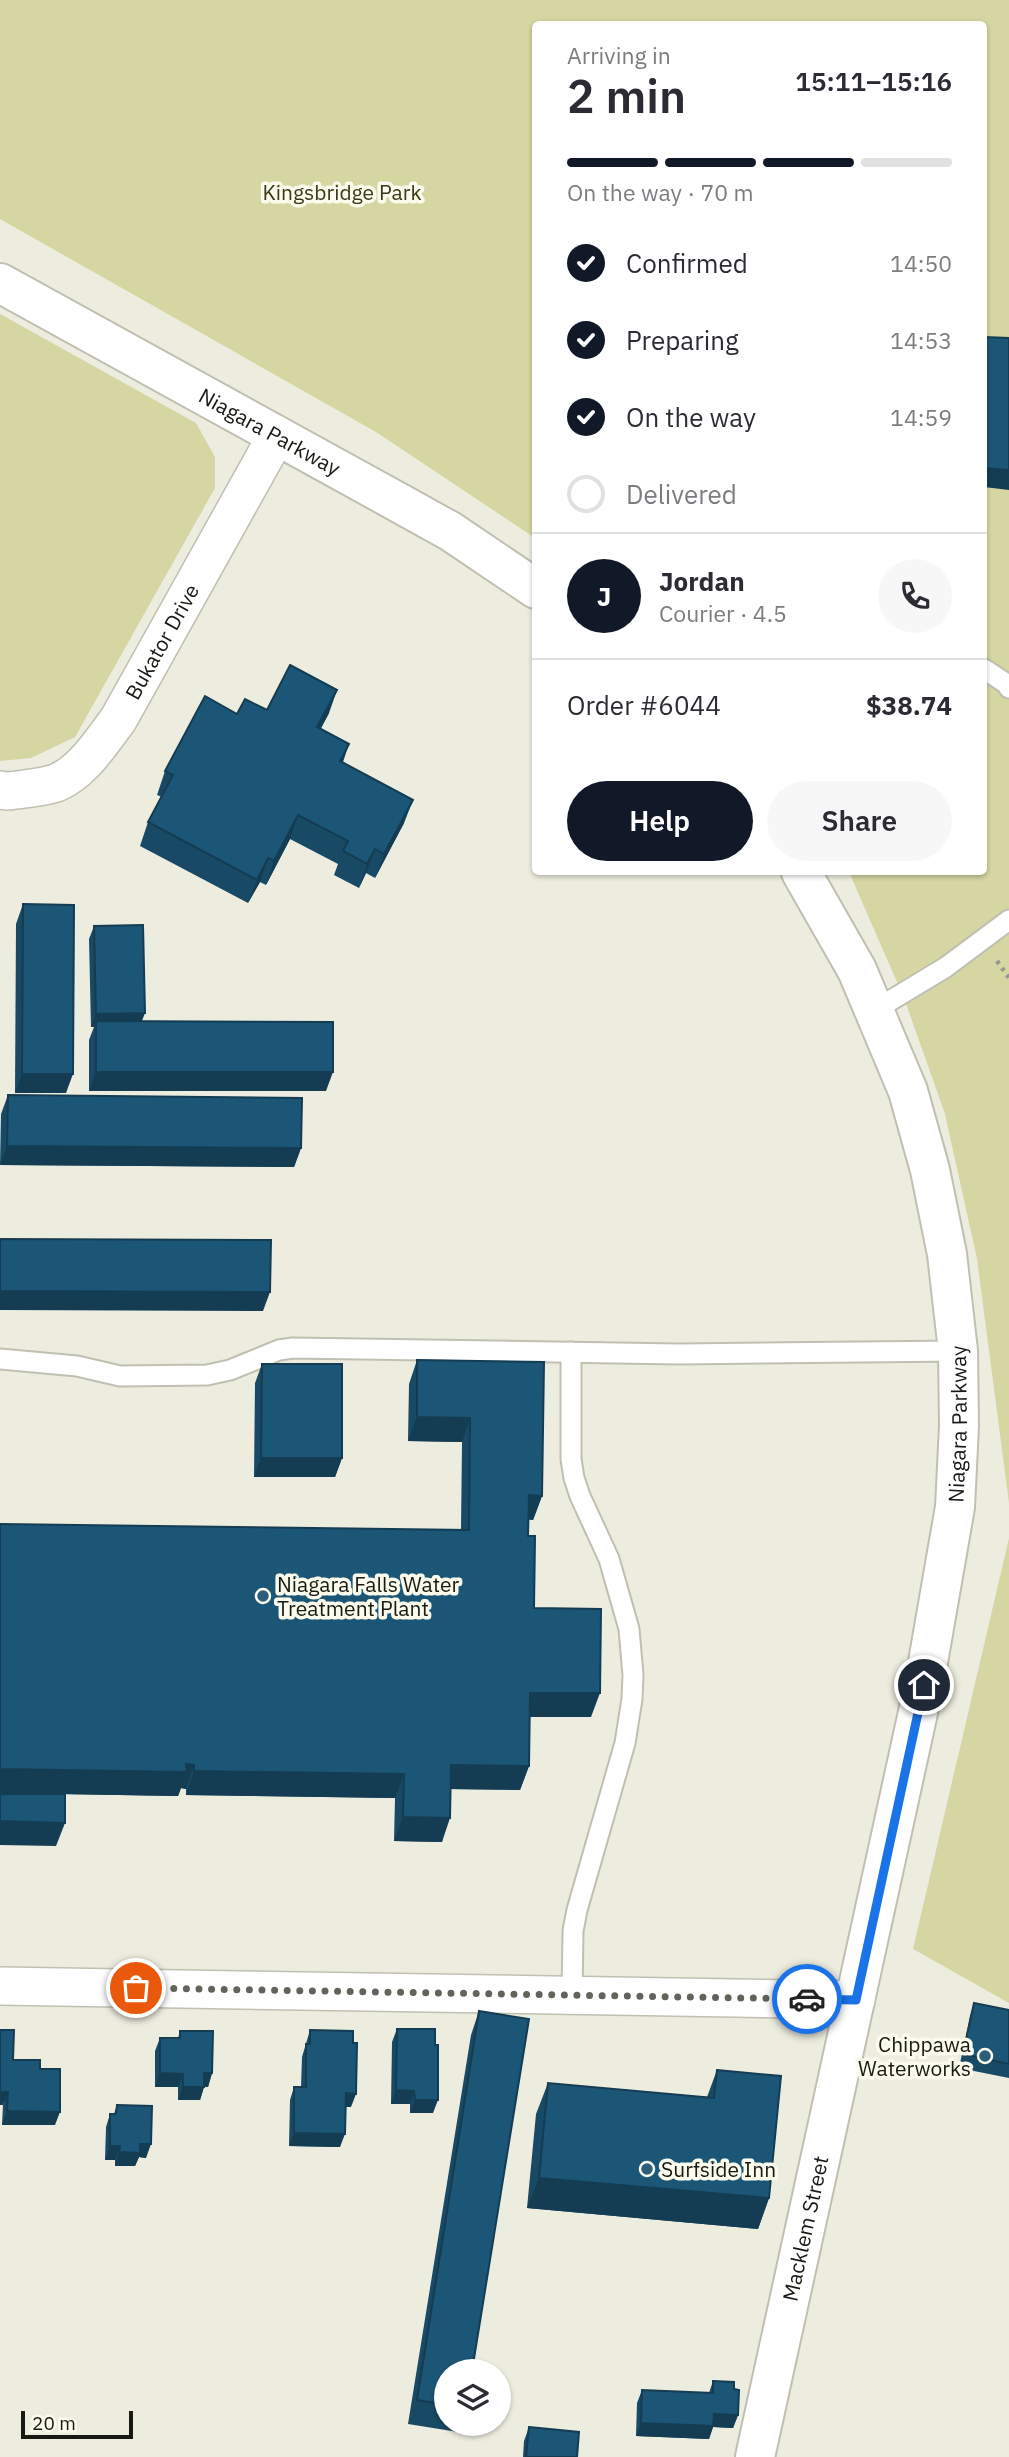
<!DOCTYPE html>
<html lang="en">
<head>
<meta charset="utf-8">
<style>
  :root { --surface:#fff; --page:#f7f7f7; --text:#2b2b33; --muted:#7c7c81; --line:#e1e1e2; --accent:#111827 }
  body { margin:0; font-family:"IBM Plex Sans",sans-serif; background:var(--page); color:var(--text); height:100vh; display:flex; flex-direction:column; font-size:26px; white-space:nowrap }
  * { box-sizing:border-box; margin:0 }
  p { font-size:23px; color:var(--muted) }
  .icon { flex:none; width:38px; height:38px; fill:none; stroke:currentColor; stroke-width:2; stroke-linecap:round; stroke-linejoin:round }
  .map { position:relative; flex:1; overflow:hidden }
  .drawer { position:absolute; left:532px; top:21px; width:455px; height:854px; display:flex; flex-direction:column; background:var(--surface); border-radius:7px; box-shadow:0 2px 5px #0004 }
  .drawer>* { flex:none }
  .tools { position:absolute; left:434px; top:2359px; display:grid; gap:14px }
  .tools a { display:grid; place-items:center; width:77px; height:77px; border-radius:50%; background:var(--surface); box-shadow:0 2px 5px #0004; font-size:35px }
  .scale { position:absolute; left:21px; bottom:18px; width:112px; box-sizing:border-box; padding-left:7px; border:4px solid #191914; border-top:0; font-size:19px; line-height:24px; white-space:nowrap; color:#191914; -webkit-text-stroke:5px #fafbec; paint-order:stroke }
  .pin { position:absolute; display:grid; place-items:center; width:60px; height:60px; color:#fff; margin:-30px; border:4px solid #fff; border-radius:50%; box-shadow:0 2px 7px #0007 }
  .courier { position:absolute; display:grid; place-items:center; width:70px; height:70px; margin:-35px; border:5px solid #1a73e8; border-radius:50%; background:#fff; color:#222; box-shadow:0 2px 9px #0007 }
  .headline em { font-style:normal; font-weight:600 }
  .headline div { display:flex; flex-direction:column-reverse }
  .headline { display:flex; align-items:center; justify-content:space-between; height:119px; padding:0 35px }
  h1 { font-size:46px; font-weight:600; line-height:52px }
  .bar { display:grid; grid-template-columns:repeat(4,1fr); gap:10px 7px; align-content:center; height:84px; padding:0 35px }
  .bar i { height:9px; border-radius:5px; background:var(--line) }
  .bar .current { background:var(--accent) }
  .bar p { grid-column:span 4 }
  .line { display:flex; align-items:center; gap:18px; padding:0 35px; border-top:2px solid var(--line) }
  .line div { flex:1 }
  .round { display:grid; place-items:center; flex:none; width:74px; height:74px; border-radius:37px; background:var(--page) }
  ol { padding:0 35px; list-style:none }
  li { display:flex; align-items:center; gap:21px; height:77px }
  li p { margin-inline-start:auto }
  li .icon { padding:7px; border-radius:50%; background:var(--accent); color:#fff; stroke-width:4 }
  li:last-child { color:var(--muted) }
  li i { width:38px; height:38px; border:4px solid var(--line); border-radius:50% }
  .primary-button { display:flex; gap:14px; margin-top:auto; padding:14px 35px }
  .primary-button a { flex:1; height:80px; border-radius:42px; background:var(--accent); color:#fff; font-size:28px; font-weight:600; line-height:80px; text-align:center }
  .primary-button a+a { background:var(--page); color:var(--text) }
  .map>svg:first-child { display:block }
  .green { fill:#d5d6a2 }
  .lines { fill:none; stroke-linecap:round; stroke-linejoin:round }
  .service-casing { stroke:#c0c0b2; stroke-width:23 }
  .minor-casing { stroke:#c0c0b2; stroke-width:40 }
  .secondary-casing { stroke:#c0c0b2; stroke-width:42 }
  .path { stroke:#98988e; stroke-width:4.5; stroke-dasharray:3.5 5; stroke-linecap:butt }
  .service { stroke:#fff; stroke-width:19 }
  .minor { stroke:#fff; stroke-width:37 }
  .secondary { stroke:#fff; stroke-width:38 }
  .wall { fill:#184a65 }
  .shaded-wall { fill:#143c53 }
  .building { fill:#1c5676; stroke:#143c53; stroke-width:2 }
  .done { stroke:#63635b; stroke-width:7; stroke-dasharray:0 12.6 }
  .route { stroke:#1a73e8; stroke-width:9 }
  .poi-dot { fill:#2d5e7c; stroke:#fafbec; stroke-width:2.5 }
  .labels { text-anchor:middle; dominant-baseline:central; stroke-width:7; stroke-linejoin:round; paint-order:stroke }
  .park-label { font-size:21px; fill:#393817; stroke:#fafbec }
  .street-label { font-size:21px; fill:#191914; stroke:#fafbec }
  .poi-label { font-size:21px; fill:#191914; stroke:#fafbec; text-anchor:start }
</style>
</head>
<body>
<div class="map">
<svg width="1009" height="2457" viewBox="0 0 1009 2457">
  <rect width="100%" height="100%" fill="#ededdf"/>
  <g class="green">
    <path d="M0 0H1009V1503L977 1259 945 1114 904 998 849 872H984V24H536L535 538 376 432 0 219Z"/>
    <path d="M0 314 196 423 215 457V488L75 737 31 758 0 761Z"/>
    <path d="M1009 1538V2003L913 1949Z"/>
  </g>
  <g class="lines">
    <g class="service-casing">
      <g id="service">
        <path d="M984 669 1007 684 1009 688"/>
        <path d="M875 1010 946 967 1009 920"/>
        <path d="M571 1352V1459L574 1478 580 1496 609 1559 629 1629 633 1675 632 1699 625 1743 577 1910 573 1931 572 1995"/>
        <path d="M0 1359 77 1366 120 1376 207 1375 230 1370 279 1350 293 1348 679 1354 958 1351"/>
      </g>
    </g>
    <g class="minor-casing">
      <g id="minor">
        <path id="s1" d="M0 790 7 791C23 789 41 788 56 783 83 772 101 742 118 720L277 435"/>
        <path d="M0 1986 856 2000"/>
      </g>
    </g>
    <g class="secondary-casing">
      <g id="secondary">
        <path id="s2" d="M0 283 403 505 450 531 536 589"/>
        <path id="s3" d="M755 2457 924 1685 955 1507 959 1426 958 1351 947 1254 930 1170 908 1091 857 970 801 872"/>
      </g>
    </g>
    <path class="path" d="M997 961 1009 978"/>
    <use href="#service" class="service"/>
    <use href="#minor" class="minor"/>
    <use href="#secondary" class="secondary"/>
  </g>
  <g class="wall">
    <path d="M267 710 329 713 321 728 343 762 404 823 375 878 366 873 359 888 334 875 338 864 290 839 266 885 260 882 248 903 140 846 148 822 162 797 157 795 165 771 237 714Z"/>
    <path d="M23 904 66 1093H15L16 924Z"/>
    <path d="M94 926 142 1021 326 1091H89V1040L94 1027H91L89 939Z"/>
    <path d="M8 1095 301 1148 294 1167 0 1165 1 1114Z"/>
    <path d="M417 1360 542 1496 533 1520 529 1519 528 1536 534 1608 591 1717H530L529 1766 520 1790 451 1789 442 1842 394 1841 395 1798 186 1795V1789L181 1788 178 1796 0 1793 461 1530 462 1442 408 1441 409 1384Z"/>
    <path d="M262 1364 342 1458 335 1477H254L255 1383Z"/>
    <path d="M974 2003 1009 2010V2078L959 2068 970 2016Z"/>
    <path d="M479 2011 446 2371V2424H461L458 2432 408 2424 471 2035Z"/>
    <path d="M397 2029 433 2113H410V2104H391L392 2042Z"/>
    <path d="M310 2030 351 2107H345L340 2147 289 2146 290 2100 294 2087H301L302 2057Z"/>
    <path d="M180 2031 212 2073 208 2087H204L200 2100H178V2087H155V2051L160 2038H178Z"/>
    <path d="M13 2060 40 2069 55 2125H2L3 2105Z"/>
    <path d="M717 2070 769 2198 758 2229 527 2208 536 2114 548 2083 707 2097Z"/>
    <path d="M117 2105 146 2158 139 2157 135 2166H115V2160H105L106 2127 110 2114H114Z"/>
    <path d="M713 2381 734 2389 738 2415 733 2428 713 2427 709 2439 636 2436 637 2403 642 2390 709 2393Z"/>
    <path d="M529 2427 577 2457H523L524 2441Z"/>
  </g>
  <g class="shaded-wall">
    <path d="M984 468 1009 470V490L984 487Z"/>
    <path d="M337 690 329 713 309 751 317 727Z"/>
    <path d="M349 744 341 768 340 761Z"/>
    <path d="M413 800 404 823 375 878 384 854Z"/>
    <path d="M298 815 290 839 266 885 274 861Z"/>
    <path d="M375 849 366 873 359 888 367 864Z"/>
    <path d="M268 858 260 882 248 903 257 880Z"/>
    <path d="M145 1013 140 1026 96 1021 94 1027H91L96 1014Z"/>
    <path d="M96 1072H333L326 1091H89Z"/>
    <path d="M22 1074H73L66 1093H15Z"/>
    <path d="M7 1146 301 1148 294 1167 0 1165Z"/>
    <path d="M0 1291 270 1292 263 1311 0 1310Z"/>
    <path d="M417 1417 470 1418 462 1442 408 1441Z"/>
    <path d="M261 1458H342L335 1477H254Z"/>
    <path d="M529 1495 542 1496 533 1520 520 1519Z"/>
    <path d="M530 1693H600L591 1717H521Z"/>
    <path d="M186 1764 194 1765 186 1789 181 1788 178 1796 0 1793V1769Z"/>
    <path d="M451 1765 529 1766 520 1790 442 1789Z"/>
    <path d="M194 1771 404 1774 395 1798 186 1795Z"/>
    <path d="M403 1817 450 1818 442 1842 394 1841Z"/>
    <path d="M0 1821 65 1823 56 1846 0 1845Z"/>
    <path d="M160 2073 183 2074 178 2087H155Z"/>
    <path d="M204 2073H212L208 2087 200 2086Z"/>
    <path d="M183 2087H204L200 2100H178Z"/>
    <path d="M396 2090 414 2091 410 2104H391Z"/>
    <path d="M0 2092H8L3 2105H0Z"/>
    <path d="M346 2093 356 2094 351 2107 341 2106Z"/>
    <path d="M415 2100H438L433 2113H410Z"/>
    <path d="M7 2111 60 2112 55 2125H2Z"/>
    <path d="M294 2133 345 2134 340 2147 289 2146Z"/>
    <path d="M140 2144H151L146 2158 139 2157 135 2166H115L119 2152Z"/>
    <path d="M110 2146H120L115 2160H105Z"/>
    <path d="M539 2178 769 2198 758 2229 527 2208Z"/>
    <path d="M714 2414 738 2415 733 2428 713 2427 709 2439 636 2436 641 2423Z"/>
  </g>
  <g class="building">
    <path d="M984 337 1009 338V470L984 468Z"/>
    <path d="M290 665 337 690 317 727 349 744 340 761 413 800 384 854 375 849 367 864 343 851 348 841 298 815 274 861 268 858 257 880 148 822 173 775 165 771 205 696 237 714 245 699 267 710Z"/>
    <path d="M23 904 74 905 73 1074H22Z"/>
    <path d="M143 925 145 1013 96 1014 94 926Z"/>
    <path d="M96 1021 333 1022V1072H96Z"/>
    <path d="M8 1095 302 1098 301 1148 7 1146Z"/>
    <path d="M0 1239 271 1240 270 1292 0 1291Z"/>
    <path d="M417 1360 544 1362 542 1496 529 1495 528 1536H535L534 1608 601 1609 600 1693H530L529 1766 451 1765 450 1818 403 1817 404 1774 194 1771V1765L186 1764 187 1772 0 1769V1524L469 1530 470 1418 417 1417Z"/>
    <path d="M262 1364H342V1458H261Z"/>
    <path d="M0 1794H65V1823L0 1821Z"/>
    <path d="M974 2003 1009 2010V2064L963 2054Z"/>
    <path d="M479 2011 529 2019 472 2371H446V2405L417 2400Z"/>
    <path d="M397 2029H435V2045H438V2100H415L414 2091 396 2090Z"/>
    <path d="M0 2030H14L13 2060H40V2069H60V2112L7 2111 8 2092H0Z"/>
    <path d="M310 2030 353 2031V2043H357L356 2094 346 2093 345 2134 294 2133V2087H306V2044H310Z"/>
    <path d="M180 2031H213L212 2073H204V2087H183V2074L160 2073V2038H180Z"/>
    <path d="M717 2070 781 2076 769 2198 539 2178 548 2083 714 2098Z"/>
    <path d="M117 2105 152 2106 151 2144H140V2153L119 2152 120 2146H110V2114H116Z"/>
    <path d="M713 2381 734 2382V2389L739 2390 738 2415 714 2414 713 2426 641 2423 642 2390 713 2393Z"/>
    <path d="M529 2427 579 2432 577 2457H526Z"/>
  </g>
  <g class="lines">
    <path class="done" d="M136 1988 807 1999"/>
    <path class="route" d="M807 1999 856 2000 924 1685"/>
  </g>
  <g class="poi-dot">
    <circle cx="263" cy="1596" r="7"/>
    <circle cx="985" cy="2056" r="7"/>
    <circle cx="647" cy="2169" r="7"/>
  </g>
  <g class="labels">
    <g class="park-label">
      <text x="342" y="192">Kingsbridge Park</text>
    </g>
    <g class="street-label">
      <text stroke="none"><textPath href="#s2" startOffset="308">Niagara Parkway</textPath></text>
      <text stroke="none"><textPath href="#s1" startOffset="236">Bukator Drive</textPath></text>
      <text stroke="none"><textPath href="#s3" startOffset="1054">Niagara Parkway</textPath></text>
      <text stroke="none"><textPath href="#s3" startOffset="234">Macklem Street</textPath></text>
    </g>
    <g class="poi-label">
      <text x="277" y="1584">Niagara Falls Water<tspan x="277" dy="24">Treatment Plant</tspan></text>
      <text x="971" y="2044" text-anchor="end">Chippawa<tspan x="971" dy="24">Waterworks</tspan></text>
      <text x="661" y="2169">Surfside Inn</text>
    </g>
  </g>
</svg>
<div class="tools">
<a><svg class="icon" aria-label="layers" viewBox="0 0 24 24"><path d="M12 4l9 5-9 5-9-5zM3 14l9 5 9-5"/></svg></a>
</div>
<div class="scale">20 m</div>
<div class="pin" style="left:136px;top:1988px;background:#ea580c"><svg class="icon" aria-label="bag" viewBox="0 0 24 24"><path d="M5 8h14l-1 12H6zM9 8a3 3 0 0 1 6 0"/></svg></div>
<div class="pin" style="left:924px;top:1685px;background:#1f2937"><svg class="icon" aria-label="home" viewBox="0 0 24 24"><path d="M3 11l9-7 9 7M6 9v11h12V9"/></svg></div>
<div class="courier" style="left:807px;top:1999px"><svg class="icon" aria-label="car" viewBox="0 0 24 24"><path d="M5 17H2v-5l4-1 3-4h7l3 4 3 1v5h-3M9 17h6M6 11h13"/><circle cx="7" cy="17" r="2"/><circle cx="17" cy="17" r="2"/></svg></div>
<section class="drawer">
<div class="headline"><div><h1>2 min</h1><p>Arriving in</p></div><em>15:11–15:16</em></div>
<div class="bar"><i class="current"></i><i class="current"></i><i class="current"></i><i></i><p>On the way · 70 m</p></div>
<ol>
<li><svg class="icon" aria-label="check" viewBox="0 0 24 24"><path d="M5 12l5 5 9-10"/></svg>Confirmed<p>14:50</p></li>
<li><svg class="icon" aria-label="check" viewBox="0 0 24 24"><path d="M5 12l5 5 9-10"/></svg>Preparing<p>14:53</p></li>
<li><svg class="icon" aria-label="check" viewBox="0 0 24 24"><path d="M5 12l5 5 9-10"/></svg>On the way<p>14:59</p></li>
<li><i></i>Delivered</li>
</ol>
<div class="line" style="height:126px"><b class="round" style="background:var(--accent);color:#fff">J</b><div><b>Jordan</b><p>Courier · 4.5</p></div><a class="round"><svg class="icon" aria-label="phone" viewBox="0 0 24 24"><path d="M5 4h4l2 5-3 2q2 4 5 5l2-3 5 2v4C11 20 4 13 5 4z"/></svg></a></div>
<div class="line" style="height:91px"><div>Order #6044</div><b>$38.74</b></div>
<div class="primary-button"><a>Help</a><a>Share</a></div>
</section>
</div>
</body>
</html>
